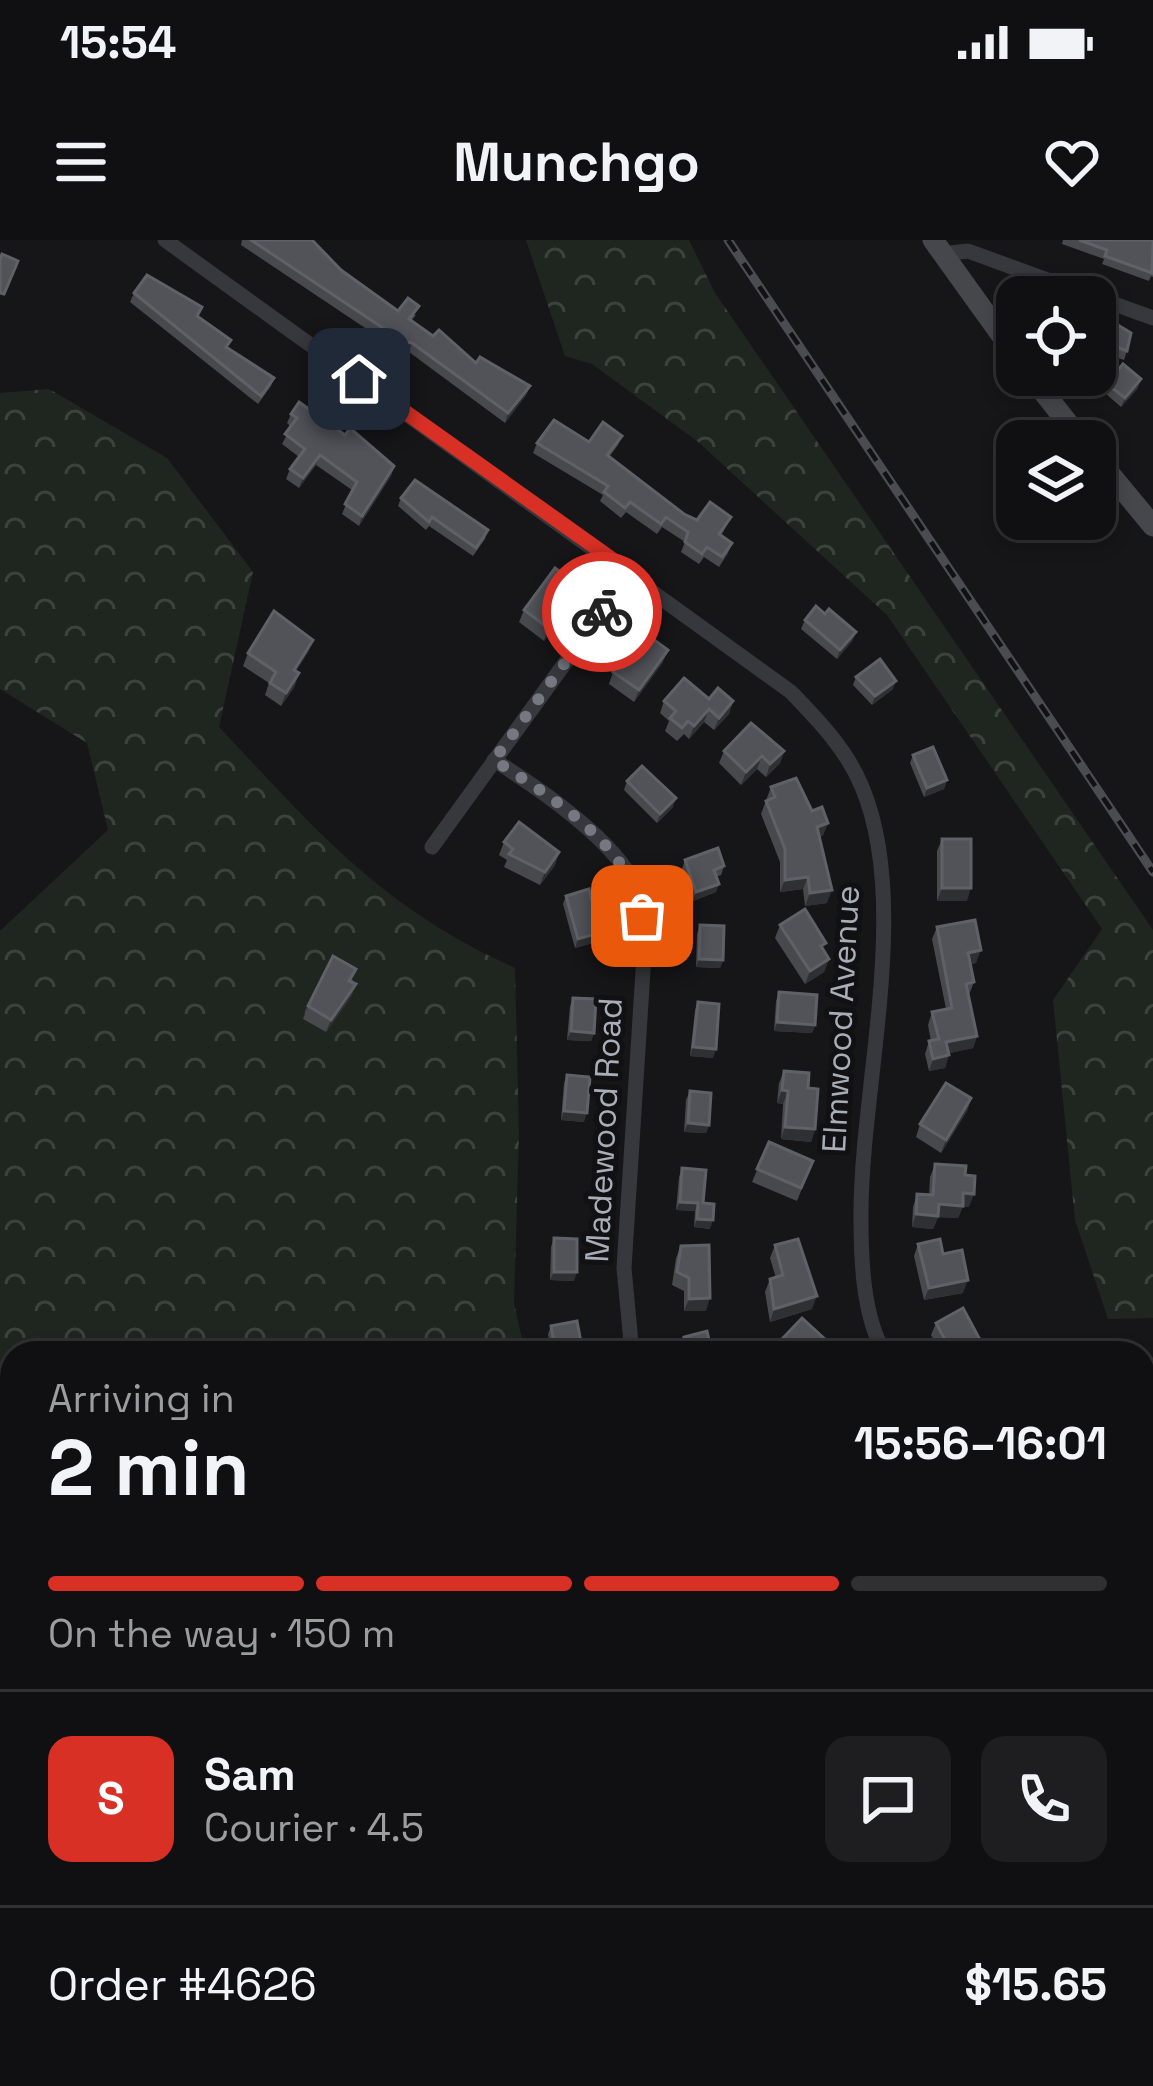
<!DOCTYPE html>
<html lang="en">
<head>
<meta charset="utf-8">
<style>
  :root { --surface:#101012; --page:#1e1e20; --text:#f1f3f6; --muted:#9c9d9f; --line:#303032; --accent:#d93025 }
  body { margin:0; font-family:"Space Grotesk",sans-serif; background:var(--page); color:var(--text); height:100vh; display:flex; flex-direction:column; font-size:45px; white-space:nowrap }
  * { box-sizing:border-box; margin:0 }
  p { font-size:39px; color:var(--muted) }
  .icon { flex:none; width:66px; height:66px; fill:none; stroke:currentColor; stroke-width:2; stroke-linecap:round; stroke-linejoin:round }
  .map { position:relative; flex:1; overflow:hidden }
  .side { position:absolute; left:0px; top:1101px; width:1155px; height:747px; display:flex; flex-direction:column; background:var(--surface); border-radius:36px 36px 0 0; box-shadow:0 6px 18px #0003,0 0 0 3px var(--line) }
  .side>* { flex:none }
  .buttons { position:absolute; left:996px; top:36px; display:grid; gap:24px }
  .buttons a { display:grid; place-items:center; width:120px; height:120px; border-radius:24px; background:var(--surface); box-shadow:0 6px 18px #0003,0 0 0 3px var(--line); font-size:60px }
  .pin { position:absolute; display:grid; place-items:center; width:102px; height:102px; color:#fff; margin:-51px; border-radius:24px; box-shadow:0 6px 18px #0006 }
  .courier { position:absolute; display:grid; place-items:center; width:120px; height:120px; margin:-60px; border:9px solid #d93025; border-radius:50%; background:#fff; color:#222; box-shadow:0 3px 15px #0007 }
  .head em { font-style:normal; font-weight:700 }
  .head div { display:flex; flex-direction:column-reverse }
  .head { display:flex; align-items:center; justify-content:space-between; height:204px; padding:0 48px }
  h1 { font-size:78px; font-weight:700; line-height:90px }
  .bar { display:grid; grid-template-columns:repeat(4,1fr); gap:18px 12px; align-content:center; height:144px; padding:0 48px }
  .bar i { height:15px; border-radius:9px; background:var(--line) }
  .bar .active { background:var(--accent) }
  .bar p { grid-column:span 4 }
  .line { display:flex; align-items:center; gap:30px; padding:0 48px; border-top:3px solid var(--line) }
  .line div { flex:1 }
  .round { display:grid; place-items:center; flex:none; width:126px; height:126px; border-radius:24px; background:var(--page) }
  .status { display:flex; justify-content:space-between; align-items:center; height:84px; padding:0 60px; background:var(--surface); direction:ltr }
  .status svg { height:33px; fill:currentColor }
  header { display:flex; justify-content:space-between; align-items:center; height:156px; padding:0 48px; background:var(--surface); font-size:54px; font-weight:700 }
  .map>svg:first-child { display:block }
  .forest { fill:url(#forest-crowns) }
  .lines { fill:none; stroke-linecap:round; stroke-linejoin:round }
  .street { stroke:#37383d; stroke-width:15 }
  .secondary { stroke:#45474d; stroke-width:21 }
  .rail-casing { stroke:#4a4c52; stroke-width:9 }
  .rail { stroke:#111113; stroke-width:4.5; stroke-dasharray:14; stroke-linecap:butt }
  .wall { fill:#47494d }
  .shaded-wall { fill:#2f3033 }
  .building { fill:#525359; stroke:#5f6168; stroke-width:3 }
  .done { stroke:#757880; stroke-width:12; stroke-dasharray:0 21.6 }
  .route { stroke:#d93025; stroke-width:15 }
  .labels { text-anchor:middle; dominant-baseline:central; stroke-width:10; stroke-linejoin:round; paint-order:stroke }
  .street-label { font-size:33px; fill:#a8adb8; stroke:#111113 }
</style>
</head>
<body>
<div class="status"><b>15:54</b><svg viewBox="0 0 49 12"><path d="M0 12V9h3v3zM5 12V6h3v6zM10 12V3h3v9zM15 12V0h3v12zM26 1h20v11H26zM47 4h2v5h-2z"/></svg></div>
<header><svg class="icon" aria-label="menu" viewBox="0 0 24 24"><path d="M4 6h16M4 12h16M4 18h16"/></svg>Munchgo<svg class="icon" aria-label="heart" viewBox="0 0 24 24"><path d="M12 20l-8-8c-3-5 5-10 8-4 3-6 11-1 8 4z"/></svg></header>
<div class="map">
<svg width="1153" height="1846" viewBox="0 0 1153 1846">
  <defs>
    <pattern id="forest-crowns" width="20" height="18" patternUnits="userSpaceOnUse" patternTransform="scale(3)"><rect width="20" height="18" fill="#1e261f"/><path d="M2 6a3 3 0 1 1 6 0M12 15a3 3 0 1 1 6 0" fill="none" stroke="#3c433d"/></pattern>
  </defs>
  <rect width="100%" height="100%" fill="#161618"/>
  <g class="forest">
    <path d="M526 0H689L715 53 1153 690V1078L1108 1079 1075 980 1053 760 1102 689 887 375 697 201 592 124 565 116Z"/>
    <path d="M49 149 167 218 253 332 219 487C318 592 380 667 515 728L519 895 514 1063 525 1113H12V1836H1143V1823L1153 1840 1122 1846H0V691L108 590 87 503 0 449V153Z"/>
  </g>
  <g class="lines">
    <g class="street">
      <path d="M165 0 791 452C819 481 847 510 862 547 912 666 860 850 861 978 861 1022 863 1074 884 1113"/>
      <path d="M942 14 968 11 1094 57"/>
      <path d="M1095 57 1153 78"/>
      <path d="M494 520C537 547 622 604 639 654 643 668 643 686 645 700L624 1028 632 1113"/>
      <path d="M432 607 630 333"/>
      <path d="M1143 1350 1153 1344"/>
      <path d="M1143 1497 1153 1510"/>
    </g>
    <g class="secondary">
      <path d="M933 0 1017 117"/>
      <path d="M1030 135 1082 201"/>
      <path d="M1095 216 1153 286"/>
    </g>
    <g class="rail-casing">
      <path id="rail" d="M728 0 1153 632"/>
    </g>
    <use href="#rail" class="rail"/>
  </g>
  <g class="wall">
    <path d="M242 0H312L341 30 398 71 416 75 412 80 433 96 476 123 530 146 526 155 505 183 409 112H401L241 5Z"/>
    <path d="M1063 0H1153V37L1151 36 1149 41 1102 24 1104 19 1062 4Z"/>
    <path d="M134 53 198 77 228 108 274 138 271 146 258 164 130 62Z"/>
    <path d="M1113 82 1127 111 1124 120 1102 112Z"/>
    <path d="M1107 144 1138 148 1121 167 1104 152Z"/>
    <path d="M291 174 345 195 394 226 391 236 359 286 342 274 352 250 316 225 299 248 286 239 290 229 299 217 282 204 291 187 287 183Z"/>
    <path d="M622 196 618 205 609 217 684 274 697 280 731 277 721 296 732 303 728 313 719 327 704 317 699 324 681 312 685 302 662 287 657 294 626 272 621 278 600 261 603 255 533 213 537 203 589 202Z"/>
    <path d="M401 258 488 290 485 299 473 316 429 286 426 290 398 266Z"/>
    <path d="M575 358 544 401 519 382 524 370Z"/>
    <path d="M805 380 853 400 837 419 801 389Z"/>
    <path d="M313 400 308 412 296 431 295 446 281 466 265 455 269 443 243 426 248 413Z"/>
    <path d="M663 422 634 462 609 444 613 432Z"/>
    <path d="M856 437 893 449 872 465 853 445Z"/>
    <path d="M709 459 733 461 729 474 714 490 704 482 689 499 684 494 677 501 665 491 669 481 660 473 664 461Z"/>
    <path d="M724 511H784L780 523 766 537 757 529 741 545 719 523Z"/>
    <path d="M913 515 947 540 944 549 924 557 910 523Z"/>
    <path d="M627 541 673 567 657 583 624 550Z"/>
    <path d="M771 547 828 583 823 595 820 597 827 663 805 666 803 649 780 652V622L761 574Z"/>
    <path d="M942 599 967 661H937V611Z"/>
    <path d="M504 602 559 612 555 625 540 645 504 627 507 620 499 615Z"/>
    <path d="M685 620 724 626 721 635 716 637V652L693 661 682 629Z"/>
    <path d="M566 656 599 693 596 702 575 708 563 664Z"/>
    <path d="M700 685 723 720 720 728 696 727 697 694Z"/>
    <path d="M780 685 824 710 829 719 824 732 805 744 775 698Z"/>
    <path d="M937 687 976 723 970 724 974 742 969 755 977 796 973 808 949 813 945 828 929 831 925 814 929 801H931L928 785 932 772 946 769 932 699Z"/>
    <path d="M352 742 356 744 351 757 326 792 303 779 308 766Z"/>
    <path d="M779 752 815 785 812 793 774 791 776 761Z"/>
    <path d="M573 758 594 793 591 801 567 800 570 766Z"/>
    <path d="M698 762 713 818 690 816 695 770Z"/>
    <path d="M784 831 808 848 815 889 811 902 781 899 783 864 777 863 779 843Z"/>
    <path d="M567 835 584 882 561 880 564 843Z"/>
    <path d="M690 851 709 885 706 893 684 892 686 860Z"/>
    <path d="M971 858 967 871 941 913 916 897 920 884Z"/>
    <path d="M769 902 813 921 797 961 752 942Z"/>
    <path d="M935 924 965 935 969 967 963 966 958 978 938 977 933 989 912 987 913 967 917 954 929 955 930 937Z"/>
    <path d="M682 928 703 963 710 989 694 987 695 971 676 970 679 937Z"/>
    <path d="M554 998 574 1041 550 1040 551 1007Z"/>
    <path d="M918 1004 943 1014 963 1053 924 1060 914 1016Z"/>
    <path d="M775 1005 812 1069 770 1082 765 1052 770 1039 776 1038 770 1018Z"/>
    <path d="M681 1006 706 1071H684V1051L672 1045 676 1018Z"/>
    <path d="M936 1083 985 1113H941L931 1095Z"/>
    <path d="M551 1086 583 1113H551L548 1094Z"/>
    <path d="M684 1097 712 1113H683L681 1106Z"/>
    <path d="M781 1100 839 1113H777Z"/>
    <path d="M1143 1544 1153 1559V1648L1150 1644 1146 1647 1143 1643Z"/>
  </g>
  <g class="shaded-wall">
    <path d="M404 102 412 103 409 112H401Z"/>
    <path d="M1141 139 1138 148 1121 167 1125 158Z"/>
    <path d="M530 146 526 155 505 183 508 173Z"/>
    <path d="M320 215 316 225 299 248 303 238Z"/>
    <path d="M394 226 391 236 359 286 362 276Z"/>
    <path d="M580 346 575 358 544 401 548 388Z"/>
    <path d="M856 392 853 400 837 419 840 410Z"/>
    <path d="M313 400 308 412 289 442 294 430Z"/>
    <path d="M668 410 663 422 634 462 639 450Z"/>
    <path d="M299 433 295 446 281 466 286 453Z"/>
    <path d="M896 441 893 449 872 465 875 456Z"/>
    <path d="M733 461 729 474 714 490 719 478Z"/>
    <path d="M709 469 704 482 689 499 694 486Z"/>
    <path d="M784 511 780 523 766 537 770 524Z"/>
    <path d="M762 516 757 529 741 545 746 532Z"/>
    <path d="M947 540 944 549 924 557 927 548Z"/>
    <path d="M676 558 673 567 657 583 660 574Z"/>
    <path d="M828 583 823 595 813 599 817 587Z"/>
    <path d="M559 612 555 625 540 645 545 632Z"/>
    <path d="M808 637 803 649 780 652 785 640Z"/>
    <path d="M719 644 716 652 693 661 696 652Z"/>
    <path d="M942 648H971L967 661H937Z"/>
    <path d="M832 650 827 663 805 666 810 653Z"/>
    <path d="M599 693 596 702 575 708 578 699Z"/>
    <path d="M981 710 976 723 963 725 968 713Z"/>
    <path d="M699 719 723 720 720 728 696 727Z"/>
    <path d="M829 719 824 732 805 744 810 731Z"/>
    <path d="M356 744 351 757 326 792 331 780Z"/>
    <path d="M777 782 815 785 812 793 774 791Z"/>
    <path d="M571 791 594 793 591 801 567 800Z"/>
    <path d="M977 796 973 808 942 815 946 802Z"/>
    <path d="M693 807 716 809 713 818 690 816Z"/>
    <path d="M949 815 945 828 929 831 933 819Z"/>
    <path d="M782 850 788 851 783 864 777 863Z"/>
    <path d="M971 858 967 871 941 913 946 900Z"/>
    <path d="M564 871 587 873 584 882 561 880Z"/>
    <path d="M688 883 709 885 706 893 684 892Z"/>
    <path d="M785 887 815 889 811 902 781 899Z"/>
    <path d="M963 953 974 954 969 967 963 966 958 978 938 977 933 989 912 987 916 974Z"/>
    <path d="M680 962 698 963 695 971 676 970Z"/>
    <path d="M697 979 713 980 710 989 694 987Z"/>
    <path d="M554 1032H577L574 1041 550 1040Z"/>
    <path d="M968 1040 963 1053 924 1060 929 1048Z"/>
    <path d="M817 1056 812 1069 770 1082 774 1069Z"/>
    <path d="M710 1058 706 1071H684L689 1059Z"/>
  </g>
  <g class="building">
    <path d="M251 0H312L341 30 398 71 408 58 419 66 409 79 433 96 439 90 476 123 480 117 530 146 508 173 412 103 404 102Z"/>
    <path d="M1079 0H1153L1152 33 1105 16 1107 10Z"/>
    <path d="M2 14 18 21 4 54 0 53V20Z"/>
    <path d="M147 35 202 67 197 76 231 100 226 107 274 138 261 156 134 53Z"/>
    <path d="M1113 82 1131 93 1127 111 1106 103Z"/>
    <path d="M1123 124 1141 139 1125 158 1107 144Z"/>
    <path d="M299 162 345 195 350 188 394 226 362 276 345 264 357 242 320 215 303 238 290 229 305 209 285 194 297 178 291 174Z"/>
    <path d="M554 180 589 202 603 182 622 196 607 215 684 274 697 280 710 262 731 277 719 294 732 303 722 317 707 307 702 314 685 302 688 292 666 277 661 284 630 262 625 268 604 252 608 246 537 203Z"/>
    <path d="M415 240 488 290 476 308 432 277 429 282 401 258Z"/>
    <path d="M555 328 580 346 548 388 524 370Z"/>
    <path d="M816 366 825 374 829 369 856 392 840 410 805 380Z"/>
    <path d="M274 371 313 400 294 430 299 433 286 453 270 443 276 432 248 413Z"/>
    <path d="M642 391 668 410 639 450 613 432Z"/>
    <path d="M880 419 896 441 875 456 856 437Z"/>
    <path d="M684 438 709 459 718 448 733 461 719 478 709 469 694 486 688 481 682 488 670 478 676 471 664 461Z"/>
    <path d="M751 483 784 511 770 524 762 516 746 532 724 511Z"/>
    <path d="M933 507 947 540 927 548 913 515Z"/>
    <path d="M642 526 676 558 660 574 627 541Z"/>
    <path d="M796 538 812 571 822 567 828 583 817 587 832 650 810 653 808 637 785 640V609L766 561 775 557 771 547Z"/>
    <path d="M519 582 559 612 545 632 509 614 513 609 504 602Z"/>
    <rect x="942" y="599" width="29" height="49"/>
    <path d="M718 608 724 626 714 630 719 644 696 652 685 620Z"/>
    <path d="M589 649 599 693 578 699 566 656Z"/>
    <path d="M805 669 826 703 821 706 829 719 810 731 780 685Z"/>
    <path d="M975 680 981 710 968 713 974 742 966 744 977 796 946 802 949 815 933 819 929 801 939 799 932 772 952 768 937 687Z"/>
    <path d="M700 685 724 686 723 720 699 719Z"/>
    <path d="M333 716 356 729 349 741 356 744 331 780 308 766Z"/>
    <path d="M779 752 817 755 815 785 777 782Z"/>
    <path d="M573 758 596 759 594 793 571 791Z"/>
    <path d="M698 762 719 764 716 809 693 807Z"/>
    <path d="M784 831 809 833 808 848 818 849 815 889 785 887 788 851 782 850Z"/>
    <path d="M567 835 590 837 587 873 564 871Z"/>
    <path d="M946 843 971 858 946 900 920 884Z"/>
    <path d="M690 851 711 853 709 885 688 883Z"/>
    <path d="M769 902 813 921 801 948 757 929Z"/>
    <path d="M935 924 966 926 965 935 975 936 974 954 963 953V966L939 964 938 976 916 974 917 954 933 955Z"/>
    <path d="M682 928 706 930 703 963 714 964 713 980 697 979 698 963 680 962Z"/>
    <path d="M554 998 577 999V1032H554Z"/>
    <path d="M798 999 817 1056 774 1069 770 1039 783 1035 775 1005Z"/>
    <path d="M940 999 943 1014 962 1010 968 1040 929 1048 918 1004Z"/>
    <path d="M709 1005 710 1058 689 1059V1038L677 1032 681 1006Z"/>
    <path d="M963 1068 986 1111 981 1113H952L936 1083Z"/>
    <path d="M802 1078 839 1112 838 1113H797L781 1100Z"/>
    <path d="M577 1081 583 1113H556L551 1086Z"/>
    <path d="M707 1091 712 1113H688L684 1097Z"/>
    <path d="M1143 1544 1153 1559V1636L1149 1639 1143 1631Z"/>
  </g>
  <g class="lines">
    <path class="done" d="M602 372 494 520C550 556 632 606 642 676"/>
    <path class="route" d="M359 139 630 332 602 372"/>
  </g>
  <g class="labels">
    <g class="street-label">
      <text transform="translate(841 779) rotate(-87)">Elmwood Avenue</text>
      <text transform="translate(604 890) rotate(-87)">Madewood Road</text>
    </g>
  </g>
</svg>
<div class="buttons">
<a><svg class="icon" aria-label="locate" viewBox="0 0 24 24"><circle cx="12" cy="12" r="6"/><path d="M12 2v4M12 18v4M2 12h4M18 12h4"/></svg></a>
<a><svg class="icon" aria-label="layers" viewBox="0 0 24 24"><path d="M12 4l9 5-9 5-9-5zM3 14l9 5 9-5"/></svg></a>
</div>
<div class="pin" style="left:642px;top:676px;background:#ea580c"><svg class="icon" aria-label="bag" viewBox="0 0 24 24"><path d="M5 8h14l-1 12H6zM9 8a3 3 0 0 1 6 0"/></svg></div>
<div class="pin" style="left:359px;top:139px;background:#1f2937"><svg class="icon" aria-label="home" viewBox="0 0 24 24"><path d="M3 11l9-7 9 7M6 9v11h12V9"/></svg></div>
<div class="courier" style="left:602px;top:372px"><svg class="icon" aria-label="bike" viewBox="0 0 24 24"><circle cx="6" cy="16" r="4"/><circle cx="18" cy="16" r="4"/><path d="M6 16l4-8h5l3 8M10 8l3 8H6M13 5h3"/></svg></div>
<section class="side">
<div class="head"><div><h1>2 min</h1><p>Arriving in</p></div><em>15:56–16:01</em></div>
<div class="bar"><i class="active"></i><i class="active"></i><i class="active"></i><i></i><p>On the way · 150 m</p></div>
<div class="line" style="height:216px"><b class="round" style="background:var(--accent);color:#fff">S</b><div><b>Sam</b><p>Courier · 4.5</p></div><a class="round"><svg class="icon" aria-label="chat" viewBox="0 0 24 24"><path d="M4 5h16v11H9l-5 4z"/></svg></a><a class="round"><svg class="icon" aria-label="phone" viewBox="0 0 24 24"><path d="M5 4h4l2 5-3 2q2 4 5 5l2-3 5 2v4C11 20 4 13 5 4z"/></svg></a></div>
<div class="line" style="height:156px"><div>Order #4626</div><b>$15.65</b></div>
</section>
</div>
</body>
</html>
